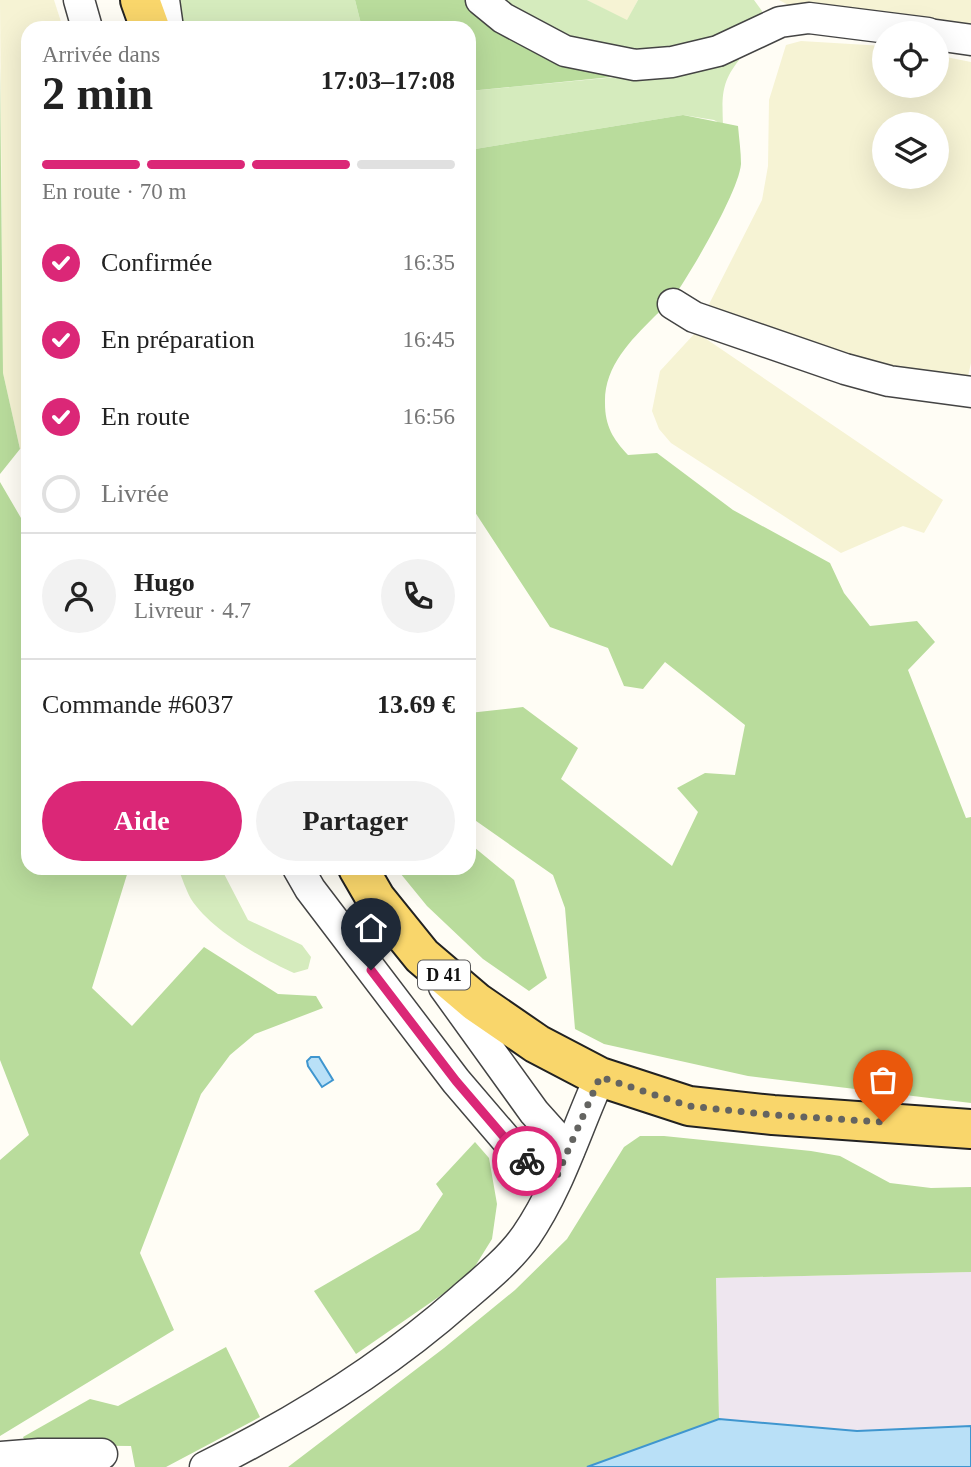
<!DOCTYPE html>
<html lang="fr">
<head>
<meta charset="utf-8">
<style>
  :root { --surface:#fff; --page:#f2f2f2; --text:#222; --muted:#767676; --line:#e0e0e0; --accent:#db2777 }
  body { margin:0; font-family:"Times New Roman",serif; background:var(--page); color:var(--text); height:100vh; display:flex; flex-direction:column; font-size:26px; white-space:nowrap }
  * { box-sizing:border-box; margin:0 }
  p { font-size:23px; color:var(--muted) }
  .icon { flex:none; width:38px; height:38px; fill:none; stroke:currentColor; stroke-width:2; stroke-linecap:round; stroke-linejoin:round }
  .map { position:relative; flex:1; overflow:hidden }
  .side { position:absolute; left:21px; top:21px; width:455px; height:854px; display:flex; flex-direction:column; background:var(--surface); border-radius:21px; box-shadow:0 7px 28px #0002 }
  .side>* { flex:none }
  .buttons { position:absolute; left:872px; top:21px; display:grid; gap:14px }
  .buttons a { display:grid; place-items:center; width:77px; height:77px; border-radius:50%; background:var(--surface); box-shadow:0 7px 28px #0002; font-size:35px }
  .pin { position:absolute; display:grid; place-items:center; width:60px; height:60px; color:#fff; margin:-72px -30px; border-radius:50% 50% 50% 0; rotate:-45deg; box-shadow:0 0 7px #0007 }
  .pin .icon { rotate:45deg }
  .courier { position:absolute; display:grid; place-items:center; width:70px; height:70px; margin:-35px; border:5px solid #db2777; border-radius:50%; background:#fff; color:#222; box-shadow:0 2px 9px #0007 }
  .head em { font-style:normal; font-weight:600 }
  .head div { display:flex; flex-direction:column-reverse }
  .head { display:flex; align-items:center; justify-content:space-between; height:119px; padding:0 21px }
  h1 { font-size:46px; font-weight:600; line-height:52px }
  .bar { display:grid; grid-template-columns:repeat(4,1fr); gap:10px 7px; align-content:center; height:84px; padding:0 21px }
  .bar i { height:9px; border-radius:5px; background:var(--line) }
  .bar .current { background:var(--accent) }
  .bar p { grid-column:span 4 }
  .line { display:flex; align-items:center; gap:18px; padding:0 21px; border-top:2px solid var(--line) }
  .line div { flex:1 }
  .round { display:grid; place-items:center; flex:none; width:74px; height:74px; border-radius:37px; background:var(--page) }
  ol { padding:0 21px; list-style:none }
  li { display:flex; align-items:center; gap:21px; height:77px }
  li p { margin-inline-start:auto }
  li .icon { padding:7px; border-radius:50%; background:var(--accent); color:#fff; stroke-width:4 }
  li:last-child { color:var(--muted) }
  li i { width:38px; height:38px; border:4px solid var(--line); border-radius:50% }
  .button { display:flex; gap:14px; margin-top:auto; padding:14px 21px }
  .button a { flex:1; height:80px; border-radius:42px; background:var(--accent); color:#fff; font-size:28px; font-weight:600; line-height:80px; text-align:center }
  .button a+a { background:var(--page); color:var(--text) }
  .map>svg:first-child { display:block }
  .industrial { fill:#eee6ef }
  .farmland { fill:#f6f3d4; fill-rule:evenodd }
  .green { fill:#d5ebbd }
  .forest { fill:#b9dc9c }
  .water { fill:#b9e0f7; stroke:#3f96cf; stroke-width:2 }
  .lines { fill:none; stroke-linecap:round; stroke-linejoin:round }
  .minor-casing { stroke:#444; stroke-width:33 }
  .major-casing { stroke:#222; stroke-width:42 }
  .minor { stroke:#fff; stroke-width:30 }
  .major { stroke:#f9d66b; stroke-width:38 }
  .done { stroke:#646461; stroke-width:7; stroke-dasharray:0 12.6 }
  .route { stroke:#db2777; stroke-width:9 }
  .labels { text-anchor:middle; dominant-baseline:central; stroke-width:7; stroke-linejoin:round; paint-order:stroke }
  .shield { fill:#fff; stroke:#585858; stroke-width:2 }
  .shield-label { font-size:18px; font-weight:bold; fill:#111 }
</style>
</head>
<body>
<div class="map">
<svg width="971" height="1467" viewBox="0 0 971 1467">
  <rect width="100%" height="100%" fill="#fffdf5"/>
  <path class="industrial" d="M971 1272V1426L857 1431 719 1419 716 1278Z"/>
  <g class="farmland">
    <path d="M0 0H54L63 28H28V448L20 449 3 373Z"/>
    <path d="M587 0H638L627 21Z"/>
    <path d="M779 0H971V33L796 9Z"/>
    <path d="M801 41 884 46V86H936V55L971 62V363L967 381 933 380 703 316 762 200 768 166 769 100 786 45ZM884 124H936V177H884Z"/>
    <path d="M696 332 943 500 924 533 903 526 841 553 671 443 659 429 652 411 660 371Z"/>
  </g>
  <g class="green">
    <path d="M177 0H355L362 28H180Z"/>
    <path d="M498 0H587L627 20 638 0H754L762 11 759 22 653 56 575 44Z"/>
    <path d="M738 52 739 60C721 83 722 96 723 125L714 120 683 115 469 150V91L660 73Z"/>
    <path d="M178 868H221L248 920 302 945 311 957 308 969 294 973C262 959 210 929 191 899 186 890 182 878 178 868Z"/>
  </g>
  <g class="forest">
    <path d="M355 0H468L622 76 469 91V28H362Z"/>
    <path d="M0 66 3 373 20 449 0 474Z"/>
    <path d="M683 115 738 126C739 138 741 152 741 164 739 191 690 274 673 298 668 305 660 311 654 317 630 341 604 367 605 403 605 426 613 439 628 455L657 453 733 510 830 563 844 593 870 626 917 621 935 642 908 670 966 818 971 817V1103L748 1076 604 1044 575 1029 565 908 553 875 469 816V713L523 707 578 748 561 779 672 866 698 812 677 788 705 773 735 775 745 725 665 662 643 689 624 686 608 648 550 627 469 503V150Z"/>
    <path d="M0 482 28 530V868H129L92 988 132 1026 204 947 278 994 316 996 323 1008 255 1034 230 1055 201 1094 140 1253 174 1330 0 1436V1160L29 1135 0 1060Z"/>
    <path d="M469 843 514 880 547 978 529 991 483 959 427 906 396 868H469Z"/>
    <path d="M640 1136H664L811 1151 840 1156 890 1183 931 1188 971 1187V1272L716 1278 719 1419 587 1467H288L444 1348 515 1290 567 1239 624 1147Z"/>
    <path d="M475 1142 489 1158 497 1204 492 1239 469 1276 356 1354 314 1291 419 1230 443 1194 436 1184Z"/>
    <path d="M226 1347 260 1417 166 1467H135L131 1446 27 1445 23 1437 90 1399 118 1406Z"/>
  </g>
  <g class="water">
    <path d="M311 1057H319L333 1080 322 1087 308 1066 307 1061Z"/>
    <path d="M719 1419 857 1431 971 1426V1467H587Z"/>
  </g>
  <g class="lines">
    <g class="minor-casing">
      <g id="minor">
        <path d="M79 0 87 28"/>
        <path d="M164 0 168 28"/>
        <path d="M481 0 503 18 565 51 635 65 672 62 718 51 780 22 809 18 928 33"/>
        <path d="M936 35 971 40"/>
        <path d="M673 304 694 317 845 369 889 381 971 392"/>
        <path d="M298 868 310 889 456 1081 522 1158 556 1178"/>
        <path d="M444 987 534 1112 569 1151"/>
        <path d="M0 1457 39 1454H102"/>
        <path d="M205 1467C298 1421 384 1368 462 1299 484 1280 509 1260 526 1236 559 1188 576 1130 600 1077"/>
      </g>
    </g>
    <g class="major-casing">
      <g id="major">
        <path d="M140 0 150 28"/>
        <path d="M358 868 376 899 422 956 476 1002 537 1044 600 1077 689 1106 773 1115 971 1129"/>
      </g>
    </g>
    <use href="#minor" class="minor"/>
    <use href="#major" class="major"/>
  </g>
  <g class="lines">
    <path class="done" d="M527 1161 556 1178 600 1077 689 1106 773 1115 883 1122"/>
    <path class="route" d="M371 970 456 1081 522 1158 527 1161"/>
  </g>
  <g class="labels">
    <rect class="shield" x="418" y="960.5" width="52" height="29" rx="5"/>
    <g class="shield-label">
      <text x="444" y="975">D 41</text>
    </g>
  </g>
</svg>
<div class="buttons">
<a><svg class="icon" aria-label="locate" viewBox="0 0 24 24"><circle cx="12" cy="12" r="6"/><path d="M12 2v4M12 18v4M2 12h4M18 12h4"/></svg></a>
<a><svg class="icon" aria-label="layers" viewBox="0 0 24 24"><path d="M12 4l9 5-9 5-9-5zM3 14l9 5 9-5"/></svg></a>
</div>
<div class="pin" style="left:883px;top:1122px;background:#ea580c"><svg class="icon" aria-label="bag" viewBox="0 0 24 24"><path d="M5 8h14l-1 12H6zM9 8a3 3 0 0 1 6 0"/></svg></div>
<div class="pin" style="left:371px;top:970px;background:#1f2937"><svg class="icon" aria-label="home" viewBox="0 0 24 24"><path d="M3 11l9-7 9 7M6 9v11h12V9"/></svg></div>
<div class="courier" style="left:527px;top:1161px"><svg class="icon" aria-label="bike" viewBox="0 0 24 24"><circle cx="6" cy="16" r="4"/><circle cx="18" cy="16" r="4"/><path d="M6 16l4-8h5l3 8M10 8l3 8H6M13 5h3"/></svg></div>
<section class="side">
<div class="head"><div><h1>2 min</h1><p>Arrivée dans</p></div><em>17:03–17:08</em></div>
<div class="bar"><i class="current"></i><i class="current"></i><i class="current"></i><i></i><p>En route · 70 m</p></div>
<ol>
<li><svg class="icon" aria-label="check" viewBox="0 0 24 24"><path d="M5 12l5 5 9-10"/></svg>Confirmée<p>16:35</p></li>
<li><svg class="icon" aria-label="check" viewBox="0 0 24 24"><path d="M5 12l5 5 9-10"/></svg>En préparation<p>16:45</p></li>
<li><svg class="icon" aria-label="check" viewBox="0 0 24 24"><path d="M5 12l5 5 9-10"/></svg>En route<p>16:56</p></li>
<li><i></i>Livrée</li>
</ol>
<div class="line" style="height:126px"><a class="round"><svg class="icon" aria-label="person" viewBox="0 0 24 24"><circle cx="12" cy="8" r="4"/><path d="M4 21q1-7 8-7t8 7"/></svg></a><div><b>Hugo</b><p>Livreur · 4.7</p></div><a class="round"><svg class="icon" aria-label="phone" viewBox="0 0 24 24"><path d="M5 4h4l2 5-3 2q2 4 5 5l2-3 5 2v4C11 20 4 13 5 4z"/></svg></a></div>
<div class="line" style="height:91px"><div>Commande #6037</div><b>13.69 €</b></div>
<div class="button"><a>Aide</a><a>Partager</a></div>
</section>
</div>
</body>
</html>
